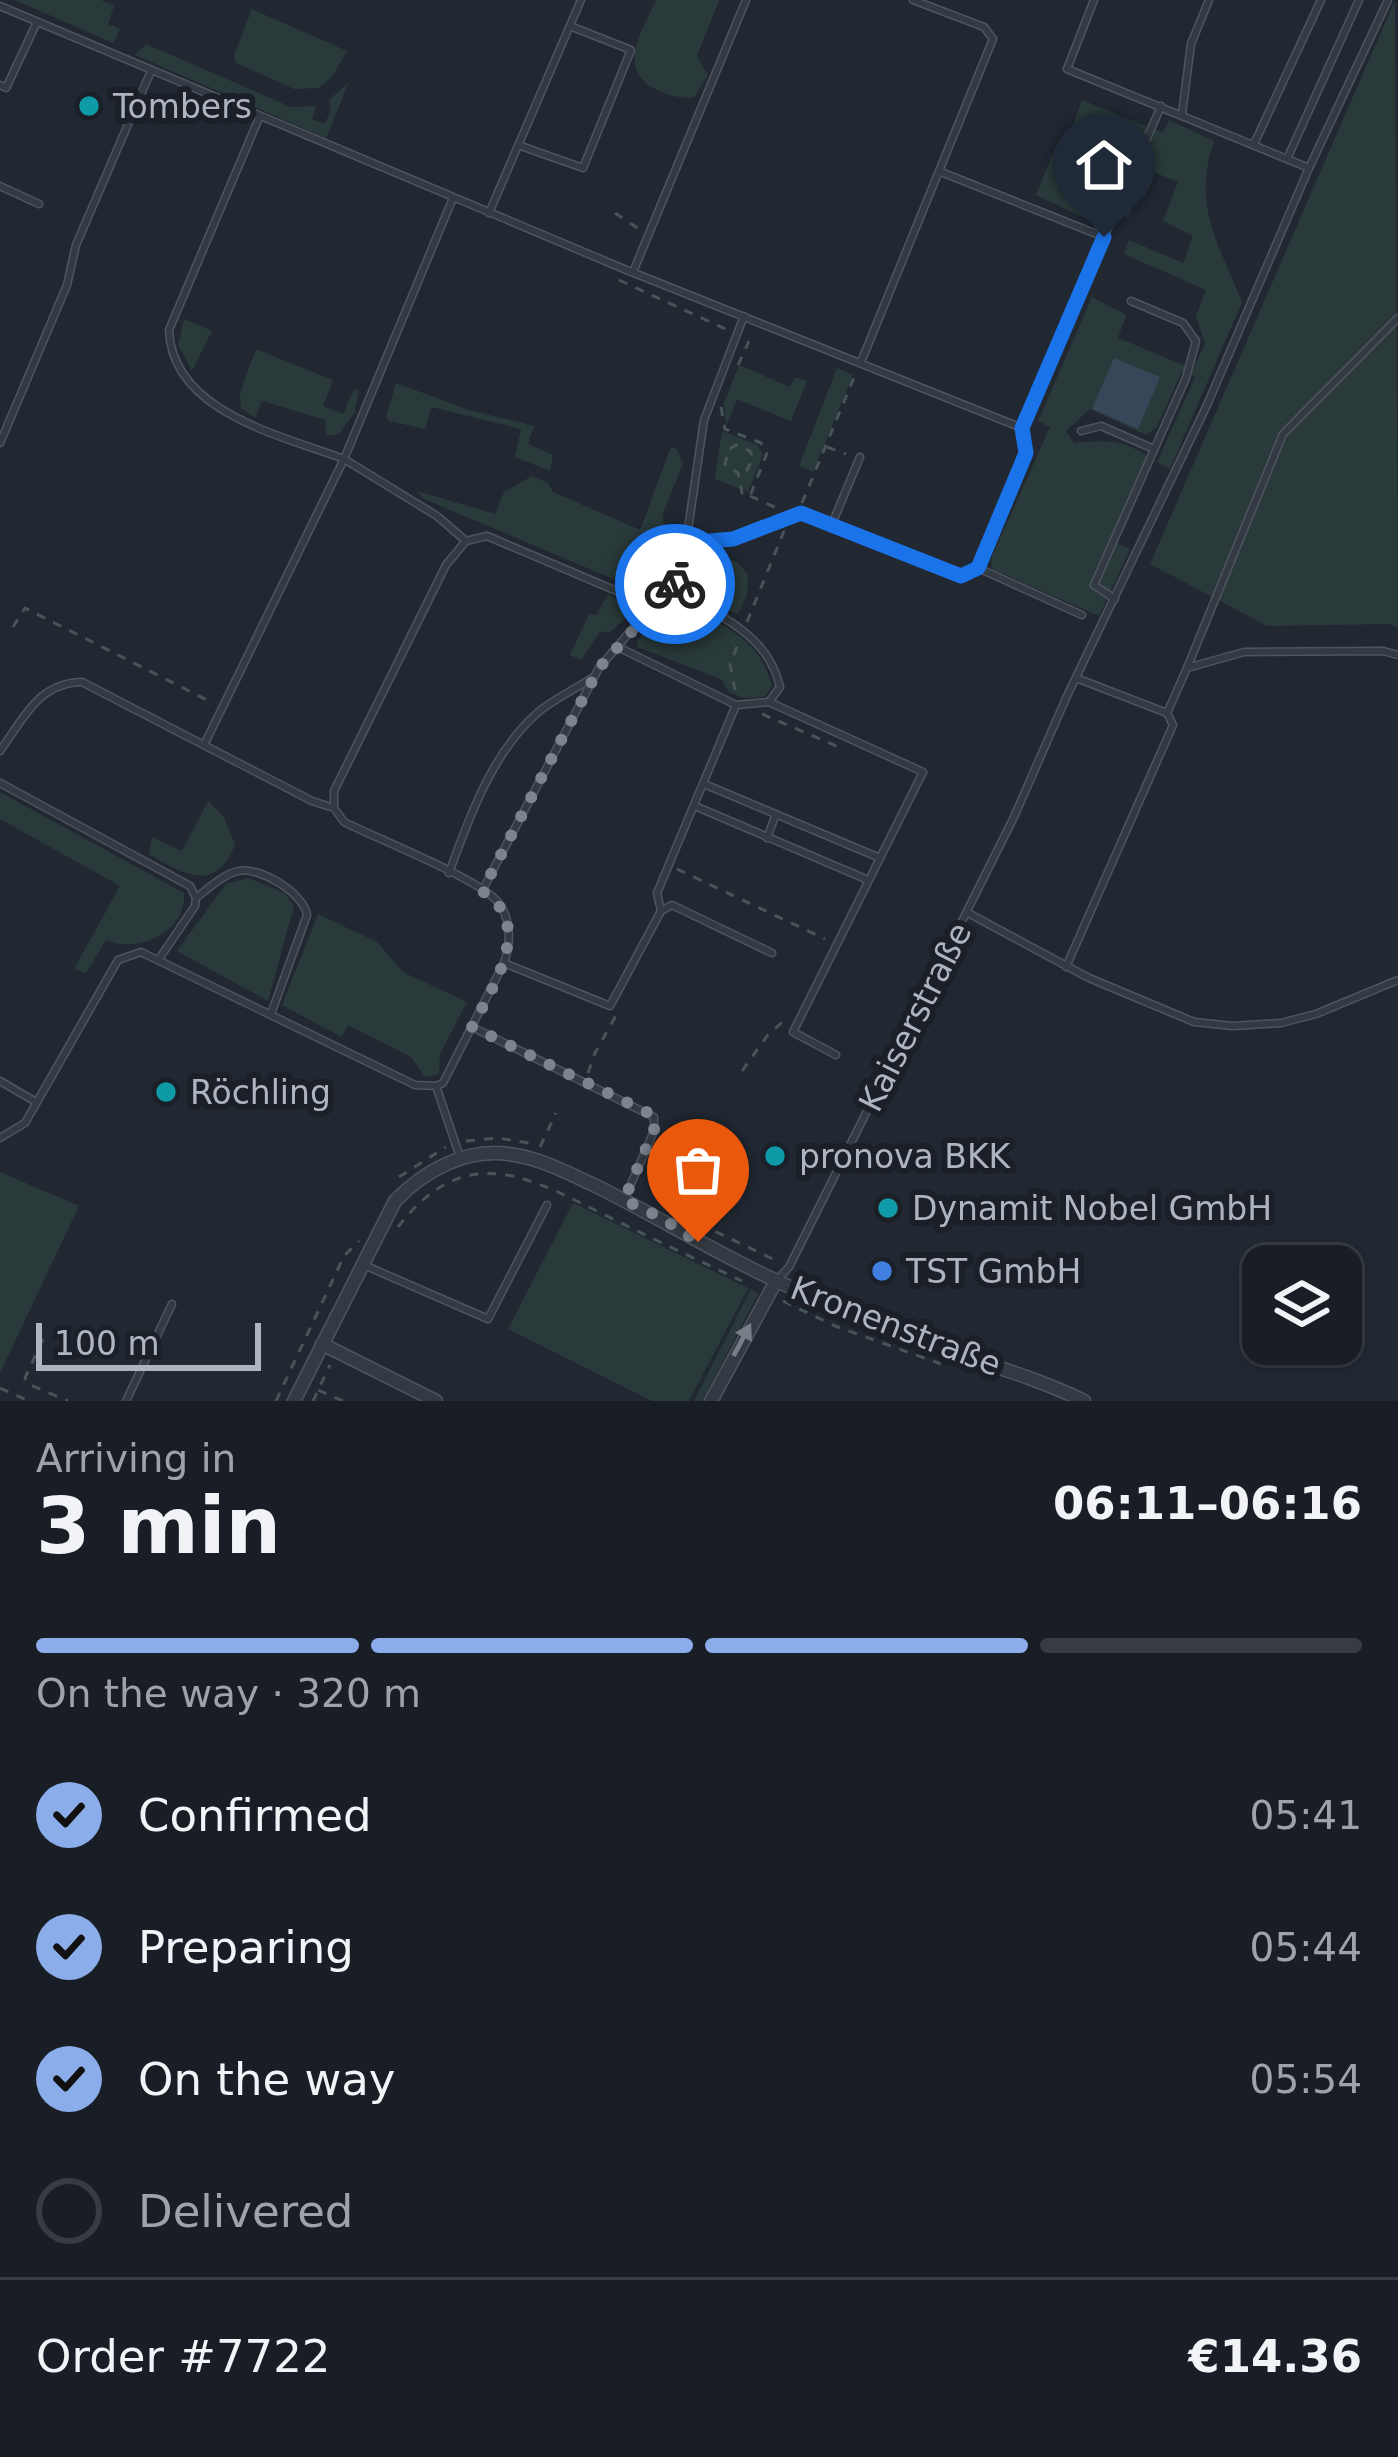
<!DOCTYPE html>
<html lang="en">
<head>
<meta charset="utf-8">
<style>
  :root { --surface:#191e26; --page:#262b32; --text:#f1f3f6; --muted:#9fa2a7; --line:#373c43; --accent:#8bade9 }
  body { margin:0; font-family:"DejaVu Sans",sans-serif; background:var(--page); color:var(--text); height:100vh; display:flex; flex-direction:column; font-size:45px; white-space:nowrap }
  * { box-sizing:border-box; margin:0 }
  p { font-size:39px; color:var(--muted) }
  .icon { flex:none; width:66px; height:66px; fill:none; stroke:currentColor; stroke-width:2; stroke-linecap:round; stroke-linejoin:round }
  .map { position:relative; height:1401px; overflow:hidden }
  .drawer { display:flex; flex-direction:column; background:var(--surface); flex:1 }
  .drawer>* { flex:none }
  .tools { position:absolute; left:1242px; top:1245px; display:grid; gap:24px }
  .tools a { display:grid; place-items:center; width:120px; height:120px; border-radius:24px; background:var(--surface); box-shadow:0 3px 9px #0004,0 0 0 3px var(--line); font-size:60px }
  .scale { position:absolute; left:36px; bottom:30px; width:225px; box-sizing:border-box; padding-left:12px; border:6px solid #afb5c0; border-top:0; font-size:33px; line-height:42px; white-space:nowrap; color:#afb5c0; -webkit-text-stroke:9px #1a1f28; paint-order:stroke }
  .pin { position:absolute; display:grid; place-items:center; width:102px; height:102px; color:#fff; margin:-123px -51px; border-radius:50% 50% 50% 0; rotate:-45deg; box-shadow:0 0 12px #0007 }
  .pin .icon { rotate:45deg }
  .courier { position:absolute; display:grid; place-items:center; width:120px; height:120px; margin:-60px; border:9px solid #1a73e8; border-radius:50%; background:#fff; color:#222; box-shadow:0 3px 15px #0007 }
  .headline em { font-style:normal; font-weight:600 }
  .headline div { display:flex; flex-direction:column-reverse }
  .headline { display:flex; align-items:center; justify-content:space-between; height:204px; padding:0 36px }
  h1 { font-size:78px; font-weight:600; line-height:90px }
  .bar { display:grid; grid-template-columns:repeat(4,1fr); gap:18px 12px; align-content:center; height:144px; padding:0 36px }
  .bar i { height:15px; border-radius:9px; background:var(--line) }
  .bar .selected { background:var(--accent) }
  .bar p { grid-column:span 4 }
  .line { display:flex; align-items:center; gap:30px; padding:0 36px; border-top:3px solid var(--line) }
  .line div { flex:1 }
  ol { padding:0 36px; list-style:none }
  li { display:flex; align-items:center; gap:36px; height:132px }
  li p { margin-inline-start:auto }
  li .icon { padding:12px; border-radius:50%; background:var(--accent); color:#111; stroke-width:4 }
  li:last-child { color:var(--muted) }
  li i { width:66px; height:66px; border:6px solid var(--line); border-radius:50% }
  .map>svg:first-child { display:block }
  .green { fill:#2a3a3a }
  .water { fill:#39465a }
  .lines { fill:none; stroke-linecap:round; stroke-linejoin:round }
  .service-casing { stroke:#4f555e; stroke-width:9 }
  .minor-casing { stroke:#4f555e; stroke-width:15 }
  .path { stroke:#485558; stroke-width:3; stroke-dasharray:9 9; stroke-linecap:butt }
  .service { stroke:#343a43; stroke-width:6 }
  .minor { stroke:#343a43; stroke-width:12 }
  .oneway { fill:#787e88 }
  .done { stroke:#7d848e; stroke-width:12; stroke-dasharray:0 21.6 }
  .route { stroke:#1a73e8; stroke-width:15 }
  .culture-dot { fill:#0f9aa8; stroke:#1a1f28; stroke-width:4.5 }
  .shop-dot { fill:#3f7fe0; stroke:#1a1f28; stroke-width:4.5 }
  .labels { text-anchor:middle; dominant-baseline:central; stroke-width:12; stroke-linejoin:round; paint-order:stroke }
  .poi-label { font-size:33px; fill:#afb5c0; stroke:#1a1f28; text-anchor:start }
  .street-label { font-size:33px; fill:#afb5c0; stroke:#1a1f28 }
</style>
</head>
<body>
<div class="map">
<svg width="1398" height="1401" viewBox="0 0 1398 1401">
  <rect width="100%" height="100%" fill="#212832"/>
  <g class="green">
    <path d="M15 0H101L114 6 108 24 120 29 113 43Z"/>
    <path d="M656 0H719L697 56 708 75 694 98C679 98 671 96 657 90 616 70 642 31 656 0Z"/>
    <path d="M1395 0 1398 628 1389 624 1267 626 1150 564Z"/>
    <path d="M252 9 347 51 332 77 318 88 294 89 236 63 234 55Z"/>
    <path d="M146 44 291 107 316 106 312 119 325 124 331 109 329 100 349 82 326 138 135 55Z"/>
    <path d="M1082 100 1163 133 1169 120 1214 141C1192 206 1218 242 1242 302L1170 469 1157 462 1195 377 1182 371 1157 427 1146 435 1090 409 1066 431 1074 443C1105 440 1125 439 1151 459L1113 541 1130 549 1099 616 992 569 991 559 1050 427 1038 421 1092 297 1126 315 1118 338 1193 369 1205 344 1196 316 1206 290 1124 254 1129 240 1183 263 1193 236 1163 221 1178 182 1149 170 1128 218 1119 214 1127 194 1116 188 1099 225 1036 195 1055 148 1064 150Z"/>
    <path d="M184 319 212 331 192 371 178 345Z"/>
    <path d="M256 349 333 380 323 406 343 414 354 389 359 391 354 413 339 434 326 436 325 420 262 401 255 418 241 408 240 393Z"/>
    <path d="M739 365 790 387 795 377 807 381 791 421 737 399 726 426 724 403Z"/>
    <path d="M837 368 853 375 813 472 799 466Z"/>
    <path d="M396 383 469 410 534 426 528 444 553 455 550 471 515 457 521 429 431 407 425 429 389 421 386 417Z"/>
    <path d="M722 431 757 445 763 454 748 492 715 479Z"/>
    <path d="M671 447 677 449 683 464 663 513 665 558 658 584 637 589 424 499 417 491 495 514 504 492 532 476 548 483 553 492 640 530Z"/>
    <path d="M713 552 737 562 748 574 747 595 738 614 686 594 692 559Z"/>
    <path d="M608 594 627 604 624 620 609 633 600 631 581 660 570 655 589 614 596 615Z"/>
    <path d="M669 602C713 619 761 635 772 687L764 697 743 698 729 692 721 679 637 647V641Z"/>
    <path d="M0 792 184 893C187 932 138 954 106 940L86 973 74 969 120 886 0 819Z"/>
    <path d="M208 801 224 817 235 845C216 893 184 875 149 854L152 837 182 851Z"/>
    <path d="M248 878 285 893 294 906 268 1001 177 951 226 884Z"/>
    <path d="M318 914 377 942 403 972 467 1002 440 1054 439 1074 425 1077 411 1057 348 1025 341 1037 282 1005Z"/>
    <path d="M0 1172 79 1206 0 1373Z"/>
    <path d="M573 1203 748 1288 689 1401H652L508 1329Z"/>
    <path d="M751 1289 758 1294 702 1401H694Z"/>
  </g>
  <path class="water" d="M1114 358 1160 377 1138 429 1092 409Z"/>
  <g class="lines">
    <g class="service-casing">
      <g id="service">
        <path d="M1094 0 1067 69 1309 168"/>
        <path d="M0 6 624 269 1022 428"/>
        <path d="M0 85 6 88 37 22"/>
        <path d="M1182 114 1191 44 1209 0"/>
        <path d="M259 118 169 330C172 412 280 435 344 459L453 198"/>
        <path d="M1254 144 1321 0"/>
        <path d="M518 145 583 168 631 50 570 26"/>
        <path d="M1287 159 1359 0"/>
        <path d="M941 172 1104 237"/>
        <path d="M0 186 39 204"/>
        <path d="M489 213 581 0"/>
        <path d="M633 272 746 0"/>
        <path d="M861 362 993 39 984 27 913 0"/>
        <path d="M1081 431 1101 426 1154 449"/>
        <path d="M0 443 67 285 76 245 151 71"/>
        <path d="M832 524 860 457"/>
        <path d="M686 543 733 539 801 513 961 576 976 569"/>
        <path d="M672 591C717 614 768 633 780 687L769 702 923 772 793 1032 836 1055"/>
        <path d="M1115 599 1094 585 1186 378 1196 341 1183 323 1131 301"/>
        <path d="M1082 615 978 568 1026 453 1022 428 1161 106"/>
        <path d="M618 647 736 705 769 702"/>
        <path d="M1187 668 1283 434 1398 318"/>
        <path d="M1076 678 1167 713 1187 668 1244 652 1383 651 1398 655"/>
        <path d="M204 745 344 459 437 516 466 541"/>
        <path d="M0 751C24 718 38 683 82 682L312 801 334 808"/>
        <path d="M0 783 190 886 196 898"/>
        <path d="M704 784 880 858"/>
        <path d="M695 806 868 880"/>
        <path d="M767 838 776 814"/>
        <path d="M449 873C469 818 491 755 536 714 552 700 574 690 592 678"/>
        <path d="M482 891 599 668 652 606 672 591 686 543 704 420 744 316"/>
        <path d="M661 911 657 893 736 705"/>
        <path d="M968 913 1089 978 1194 1022 1233 1026 1281 1023 1316 1014 1398 980"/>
        <path d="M159 959 195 906 196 898C208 889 222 875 238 871 259 866 304 893 307 915L271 1014"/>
        <path d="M504 963 610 1006 661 911 672 905 772 953"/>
        <path d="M1066 967 1173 725 1167 713"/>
        <path d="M472 1027 654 1117V1131L624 1200"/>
        <path d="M0 1081 36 1102"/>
        <path d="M436 1086 460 1157"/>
        <path d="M0 1138 25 1123 118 960 141 952 415 1085 436 1086 443 1083 504 963C511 943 512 917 496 900 474 877 378 839 344 822L334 808V791L446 565 466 541 487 536 652 606"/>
        <path d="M364 1265 488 1319 547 1205"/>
        <path d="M779 1278 789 1267 1014 817 1067 696 1207 405 1309 168 1388 0"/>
        <path d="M126 1401 172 1304"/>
      </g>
    </g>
    <g class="minor-casing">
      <g id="minor">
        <path d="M322 1344 436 1401"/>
        <path d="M294 1401 395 1201C424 1171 465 1148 509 1154 540 1158 566 1172 594 1185 657 1216 715 1253 779 1282 826 1303 873 1325 922 1342 977 1362 1031 1375 1084 1401"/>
        <path d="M711 1401 776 1281"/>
      </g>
    </g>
    <g class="path">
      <path d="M615 213 639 229"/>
      <path d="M619 280 730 331"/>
      <path d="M738 365 749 341"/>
      <path d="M721 407 725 429 761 443 767 453 750 496 742 493 738 473 725 464 729 449 736 445 750 451 753 458 746 472 738 473"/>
      <path d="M827 447 846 454"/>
      <path d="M750 496 781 510"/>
      <path d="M802 503 855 375"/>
      <path d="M747 622 784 531"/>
      <path d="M13 627 25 608 211 702"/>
      <path d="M735 690 730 664 739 642"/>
      <path d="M762 714 841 748"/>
      <path d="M677 869 825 939"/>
      <path d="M742 1071 767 1036 788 1017"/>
      <path d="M588 1073 595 1053 618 1012"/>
      <path d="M466 1141 498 1138 534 1144"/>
      <path d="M540 1147 556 1113"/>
      <path d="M399 1177 446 1147"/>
      <path d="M683 1216 777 1261"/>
      <path d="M398 1227C468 1136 533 1180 615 1220 657 1241 700 1261 742 1281"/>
      <path d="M796 1271 830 1288"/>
      <path d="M783 1301 835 1326 941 1364"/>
      <path d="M43 1339 25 1378 28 1384 68 1401"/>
      <path d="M0 1388 29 1401"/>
      <path d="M318 1390 343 1401"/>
      <path d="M276 1401 344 1256 359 1241"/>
      <path d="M313 1401 330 1365"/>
    </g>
    <use href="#service" class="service"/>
    <use href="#minor" class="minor"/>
  </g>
  <defs><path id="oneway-solid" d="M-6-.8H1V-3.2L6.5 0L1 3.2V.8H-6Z" transform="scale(3)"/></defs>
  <use class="oneway" href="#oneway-solid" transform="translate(742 1340) rotate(-62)"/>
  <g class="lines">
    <path class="done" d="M675 584 599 668 482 891C536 924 493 986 472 1027L651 1114 656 1125 624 1200 662 1218 698 1242"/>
    <path class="route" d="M675 584 686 543 733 539 801 513 961 576 978 568 1026 453 1022 428 1104 237"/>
  </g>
  <g class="culture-dot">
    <circle cx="89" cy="106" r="12"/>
    <circle cx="166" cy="1092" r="12"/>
    <circle cx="775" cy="1156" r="12"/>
    <circle cx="888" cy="1208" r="12"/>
  </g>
  <circle class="shop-dot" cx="882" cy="1271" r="12"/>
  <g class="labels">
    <g class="poi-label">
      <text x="113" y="106">Tombers</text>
      <text x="190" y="1092">Röchling</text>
      <text x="799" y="1156">pronova BKK</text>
      <text x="912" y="1208">Dynamit Nobel GmbH</text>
      <text x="906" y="1271">TST GmbH</text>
    </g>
    <g class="street-label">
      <text transform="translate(915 1017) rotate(-63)">Kaiserstraße</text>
      <text transform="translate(896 1326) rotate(21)">Kronenstraße</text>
    </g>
  </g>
</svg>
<div class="tools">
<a><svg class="icon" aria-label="layers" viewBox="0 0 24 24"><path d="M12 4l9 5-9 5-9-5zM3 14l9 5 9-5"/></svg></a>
</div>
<div class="scale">100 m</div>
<div class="pin" style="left:698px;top:1242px;background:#ea580c"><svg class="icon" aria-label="bag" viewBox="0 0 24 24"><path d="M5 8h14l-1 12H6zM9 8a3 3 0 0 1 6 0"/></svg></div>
<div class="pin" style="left:1104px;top:237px;background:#1f2937"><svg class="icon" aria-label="home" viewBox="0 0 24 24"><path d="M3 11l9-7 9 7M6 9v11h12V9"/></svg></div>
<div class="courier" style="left:675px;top:584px"><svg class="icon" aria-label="bike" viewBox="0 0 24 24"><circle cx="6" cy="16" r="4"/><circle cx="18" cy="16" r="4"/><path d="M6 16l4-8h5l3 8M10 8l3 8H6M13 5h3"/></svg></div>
</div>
<section class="drawer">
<div class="headline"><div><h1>3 min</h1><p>Arriving in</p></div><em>06:11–06:16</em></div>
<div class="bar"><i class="selected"></i><i class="selected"></i><i class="selected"></i><i></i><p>On the way · 320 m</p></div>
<ol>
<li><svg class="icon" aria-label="check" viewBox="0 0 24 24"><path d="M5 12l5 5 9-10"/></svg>Confirmed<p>05:41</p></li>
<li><svg class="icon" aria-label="check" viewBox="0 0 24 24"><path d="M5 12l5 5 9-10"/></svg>Preparing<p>05:44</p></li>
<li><svg class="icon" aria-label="check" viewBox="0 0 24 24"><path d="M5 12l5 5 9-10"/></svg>On the way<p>05:54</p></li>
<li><i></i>Delivered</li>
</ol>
<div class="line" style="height:156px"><div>Order #7722</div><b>€14.36</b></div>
</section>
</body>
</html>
